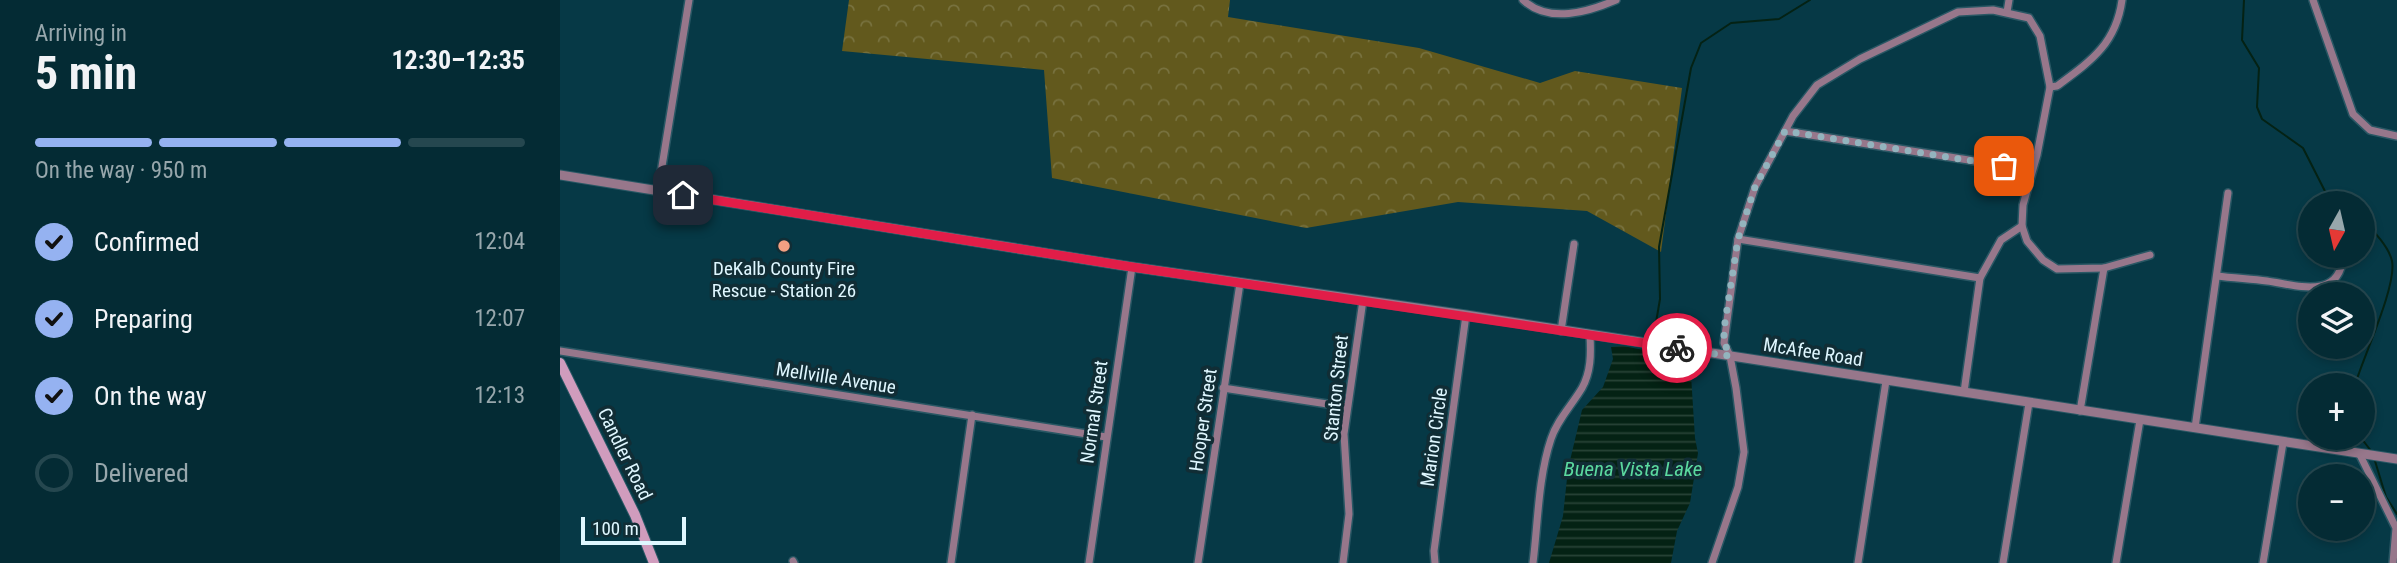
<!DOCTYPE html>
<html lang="en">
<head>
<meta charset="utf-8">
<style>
  :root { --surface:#042b34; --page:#123740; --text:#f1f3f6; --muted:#97a7ac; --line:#25474f; --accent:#95b2f1 }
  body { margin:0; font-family:"Roboto Condensed",sans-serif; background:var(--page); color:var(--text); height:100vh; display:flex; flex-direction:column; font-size:26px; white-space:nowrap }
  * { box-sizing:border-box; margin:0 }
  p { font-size:23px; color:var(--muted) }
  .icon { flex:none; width:38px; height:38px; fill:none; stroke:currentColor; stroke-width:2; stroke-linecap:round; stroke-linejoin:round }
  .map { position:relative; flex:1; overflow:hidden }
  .panel { display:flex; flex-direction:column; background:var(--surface); width:560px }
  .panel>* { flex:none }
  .needle { width:46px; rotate:188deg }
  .tools { position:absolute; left:1738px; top:191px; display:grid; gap:14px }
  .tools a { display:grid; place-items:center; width:77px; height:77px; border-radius:50%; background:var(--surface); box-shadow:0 4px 10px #0003,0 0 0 2px var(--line); font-size:35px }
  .scale { position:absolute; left:21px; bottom:18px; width:105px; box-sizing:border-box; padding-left:7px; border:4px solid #dff7ff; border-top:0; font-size:19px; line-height:24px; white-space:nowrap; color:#dff7ff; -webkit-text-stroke:5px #112d35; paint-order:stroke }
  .pin { position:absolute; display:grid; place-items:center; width:60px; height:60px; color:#fff; margin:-30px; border-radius:14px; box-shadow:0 4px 10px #0006 }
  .courier { position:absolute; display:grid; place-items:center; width:70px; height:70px; margin:-35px; border:5px solid #e11d48; border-radius:50%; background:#fff; color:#222; box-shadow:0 2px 9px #0007 }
  .overview em { font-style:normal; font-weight:700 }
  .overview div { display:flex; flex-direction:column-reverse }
  .overview { display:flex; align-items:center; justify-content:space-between; height:119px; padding:0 35px }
  h1 { font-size:46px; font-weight:700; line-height:52px }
  .bar { display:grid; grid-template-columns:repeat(4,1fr); gap:10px 7px; align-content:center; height:84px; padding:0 35px }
  .bar i { height:9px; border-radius:5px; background:var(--line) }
  .bar .active { background:var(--accent) }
  .bar p { grid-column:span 4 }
  ol { padding:0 35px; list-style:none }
  li { display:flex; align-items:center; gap:21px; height:77px }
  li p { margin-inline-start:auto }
  li .icon { padding:7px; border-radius:50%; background:var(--accent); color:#111; stroke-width:4 }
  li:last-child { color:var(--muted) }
  li i { width:38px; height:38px; border:4px solid var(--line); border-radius:50% }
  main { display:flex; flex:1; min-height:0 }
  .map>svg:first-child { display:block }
  .forest { fill:url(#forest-crowns) }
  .water { fill:url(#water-rules) }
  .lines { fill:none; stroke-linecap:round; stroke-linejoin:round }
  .stream { stroke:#042214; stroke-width:2 }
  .minor-casing { stroke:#295764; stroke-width:10 }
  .tertiary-casing { stroke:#295764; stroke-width:11 }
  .secondary-casing { stroke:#295764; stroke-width:12 }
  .minor { stroke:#97778b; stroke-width:7 }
  .tertiary { stroke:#97778b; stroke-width:9 }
  .secondary { stroke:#d09cbd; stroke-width:10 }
  .done { stroke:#93b4be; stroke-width:7; stroke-dasharray:0 12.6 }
  .route { stroke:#e11d48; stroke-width:9 }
  .poi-dot { fill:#f3a082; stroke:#112d35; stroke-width:2.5 }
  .labels { text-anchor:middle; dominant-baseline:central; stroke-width:7; stroke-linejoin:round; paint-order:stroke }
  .poi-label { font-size:19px; fill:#dff7ff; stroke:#112d35 }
  .street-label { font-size:19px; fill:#dff7ff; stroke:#112d35 }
  .water-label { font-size:21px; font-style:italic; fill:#5bd99f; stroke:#112d35 }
</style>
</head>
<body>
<main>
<section class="panel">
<div class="overview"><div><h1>5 min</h1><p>Arriving in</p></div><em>12:30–12:35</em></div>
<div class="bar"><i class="active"></i><i class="active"></i><i class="active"></i><i></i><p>On the way · 950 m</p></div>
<ol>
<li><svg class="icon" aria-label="check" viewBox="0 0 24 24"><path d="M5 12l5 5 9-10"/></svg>Confirmed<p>12:04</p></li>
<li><svg class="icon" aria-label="check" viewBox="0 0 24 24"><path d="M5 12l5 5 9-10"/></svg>Preparing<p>12:07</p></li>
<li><svg class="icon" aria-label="check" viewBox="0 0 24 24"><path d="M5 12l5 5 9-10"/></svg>On the way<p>12:13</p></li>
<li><i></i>Delivered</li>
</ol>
</section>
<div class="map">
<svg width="1837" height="563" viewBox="0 0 1837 563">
  <defs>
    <pattern id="forest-crowns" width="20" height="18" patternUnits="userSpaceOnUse" patternTransform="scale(1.75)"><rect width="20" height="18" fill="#62591d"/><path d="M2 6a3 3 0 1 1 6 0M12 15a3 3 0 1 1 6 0" fill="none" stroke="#78723f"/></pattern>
    <pattern id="water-rules" width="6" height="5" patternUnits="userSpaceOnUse" patternTransform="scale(1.75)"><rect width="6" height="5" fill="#042214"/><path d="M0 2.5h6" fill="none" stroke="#284337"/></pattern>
  </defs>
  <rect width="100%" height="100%" fill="#063946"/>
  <path class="forest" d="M289 0H670L668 17 859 48 980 83 1015 71 1122 88 1101 252 1027 211 898 202 746 228 492 178 484 70 282 51Z"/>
  <path class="water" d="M1063 346 1130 359 1135 438 1138 453 1130 503 1117 531 1111 563H989L1003 516 1008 469 1022 410 1043 387 1053 359 1051 347Z"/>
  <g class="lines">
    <g class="stream">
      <path d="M1684 0 1682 40 1699 68 1697 107 1702 119 1743 148 1771 203"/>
      <path d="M1093 340 1100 299 1099 247 1131 68 1141 43 1171 23 1219 19 1250 0"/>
      <path d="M1795 385C1803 357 1837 286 1832 261 1829 248 1814 229 1802 223"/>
      <path d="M1801 438 1812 452"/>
      <path d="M1815 461 1826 497 1837 514"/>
    </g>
    <g class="minor-casing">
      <g id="minor">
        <path d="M963 0C989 24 1028 12 1056 0"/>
        <path d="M1753 0 1793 114 1810 130 1837 136"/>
        <path d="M1447 12 1449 0"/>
        <path d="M1490 87 1497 86C1531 61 1556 44 1562 0"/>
        <path d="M1225 131 1472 170"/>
        <path d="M98 191 129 0"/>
        <path d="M1178 239 1420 278"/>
        <path d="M1657 276C1673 278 1690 279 1707 281 1736 285 1780 301 1783 256"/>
        <path d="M1001 331 1014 244"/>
        <path d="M0 351 546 437"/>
        <path d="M663 388 787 407"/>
        <path d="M1404 392 1420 278 1441 240 1462 226"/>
        <path d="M1520 411 1544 268"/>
        <path d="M1635 428 1668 193"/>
        <path d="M1800 455 1836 528 1833 563"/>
        <path d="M233 561 234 563"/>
        <path d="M391 563 412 415"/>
        <path d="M529 563 572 267"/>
        <path d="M638 563 680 283"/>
        <path d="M783 563 789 514 784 434 803 300"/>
        <path d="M875 563 874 551 906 315"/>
        <path d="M973 563C978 523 978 478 991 439 997 420 1012 405 1022 388 1031 372 1031 354 1030 336"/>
        <path d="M1152 563 1178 487 1184 452 1176 388 1170 356 1164 343 1178 239 1195 187 1233 116 1257 85 1300 59 1398 12 1433 10 1469 18 1480 36 1490 87 1477 155 1463 205 1462 226 1467 241 1483 260 1497 269 1544 268 1590 255"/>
        <path d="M1298 563 1326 381"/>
        <path d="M1443 563 1469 403"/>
        <path d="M1556 563 1580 420"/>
        <path d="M1703 563 1723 443"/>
      </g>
    </g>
    <g class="tertiary-casing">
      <path id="tertiary" d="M0 175 572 267 906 315 1837 459"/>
    </g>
    <g class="secondary-casing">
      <path id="secondary" d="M0 363 75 515 94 563"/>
    </g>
    <use href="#minor" class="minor"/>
    <use href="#tertiary" class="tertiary"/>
    <use href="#secondary" class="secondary"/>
  </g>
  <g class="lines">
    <path class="done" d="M1117 348 1170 356 1164 342V329L1178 239 1195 187 1225 131 1444 166"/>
    <path class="route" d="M123 195 572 267 1117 348"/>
  </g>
  <circle class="poi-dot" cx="224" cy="246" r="7"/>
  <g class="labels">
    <g class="poi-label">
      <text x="224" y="268">DeKalb County Fire<tspan x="224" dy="22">Rescue - Station 26</tspan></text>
    </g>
    <g class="street-label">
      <text transform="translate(1253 352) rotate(9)">McAfee Road</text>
      <text transform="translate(276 378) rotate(9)">Mellville Avenue</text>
      <text transform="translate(776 388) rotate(-84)">Stanton Street</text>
      <text transform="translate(534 412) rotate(-82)">Normal Street</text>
      <text transform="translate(643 420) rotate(-82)">Hooper Street</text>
      <text transform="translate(874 437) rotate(-82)">Marion Circle</text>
      <text transform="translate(65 454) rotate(64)">Candler Road</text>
    </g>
    <g class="water-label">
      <text x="1073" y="469">Buena Vista Lake</text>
    </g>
  </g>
</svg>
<div class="tools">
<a><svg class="needle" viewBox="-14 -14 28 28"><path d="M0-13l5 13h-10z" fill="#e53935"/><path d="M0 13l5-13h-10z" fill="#97a7ac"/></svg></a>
<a><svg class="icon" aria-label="layers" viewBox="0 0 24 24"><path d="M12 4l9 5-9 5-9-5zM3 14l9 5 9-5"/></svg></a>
<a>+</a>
<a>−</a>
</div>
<div class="scale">100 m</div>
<div class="pin" style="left:1444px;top:166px;background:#ea580c"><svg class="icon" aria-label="bag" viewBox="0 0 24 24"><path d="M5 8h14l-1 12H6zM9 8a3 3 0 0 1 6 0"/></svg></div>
<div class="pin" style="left:123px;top:195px;background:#1f2937"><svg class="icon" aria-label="home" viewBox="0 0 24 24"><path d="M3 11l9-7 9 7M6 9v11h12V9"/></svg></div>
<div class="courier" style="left:1117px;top:348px"><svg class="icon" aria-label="bike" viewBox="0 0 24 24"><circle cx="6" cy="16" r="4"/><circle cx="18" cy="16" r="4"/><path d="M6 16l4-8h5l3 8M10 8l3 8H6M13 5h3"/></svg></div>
</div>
</main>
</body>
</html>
